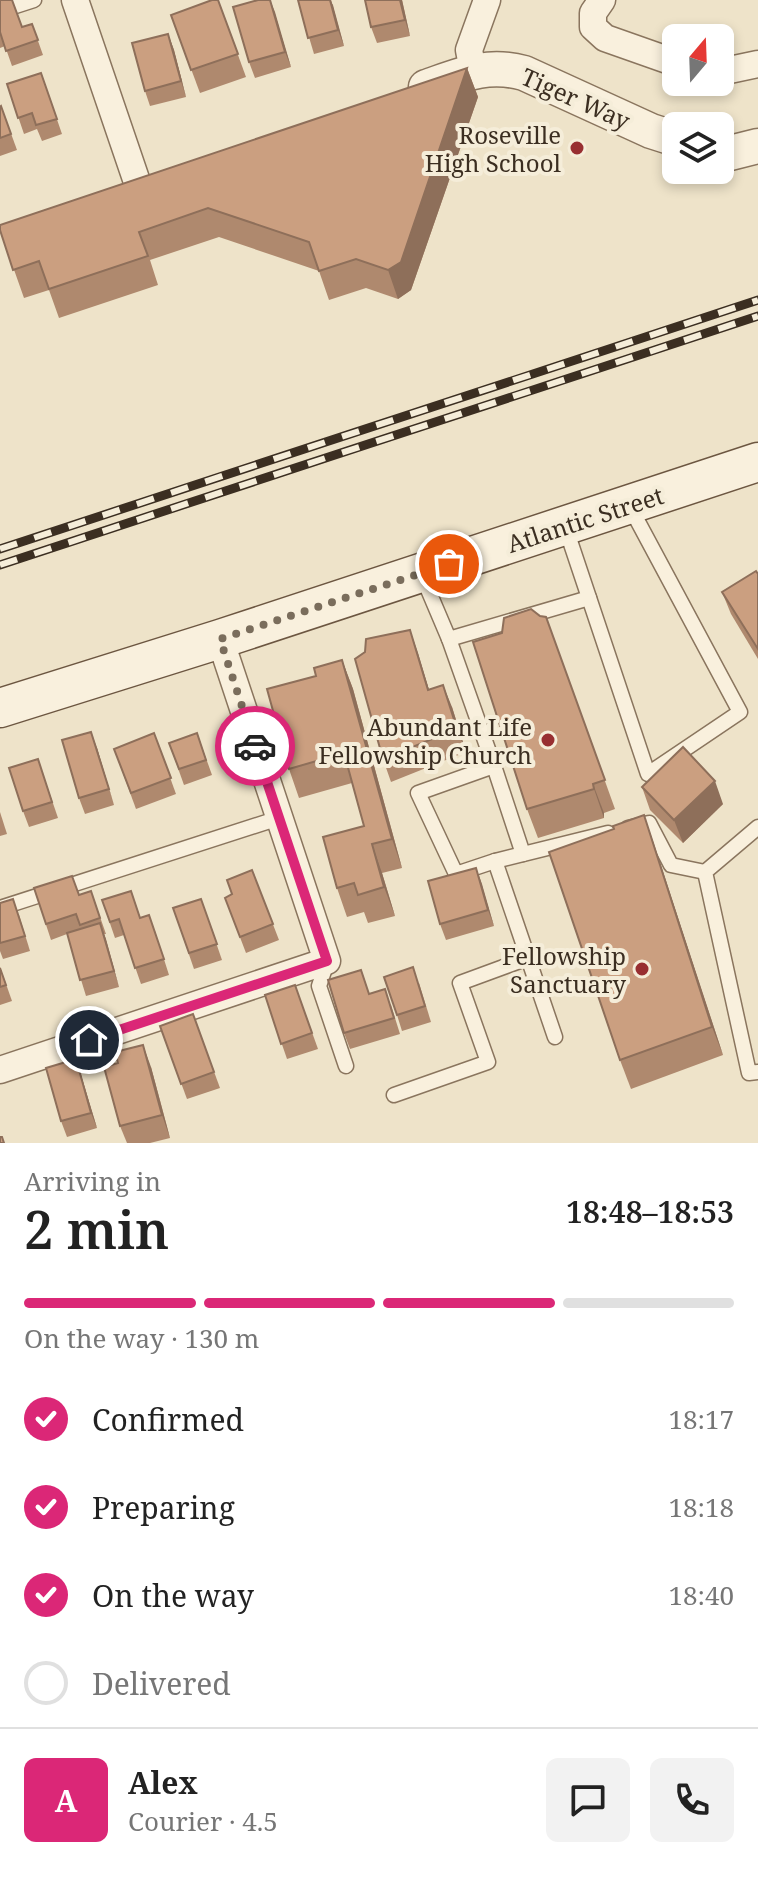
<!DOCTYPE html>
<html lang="en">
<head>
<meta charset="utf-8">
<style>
  :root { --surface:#fff; --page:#f2f2f2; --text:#222; --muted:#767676; --line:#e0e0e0; --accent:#db2777 }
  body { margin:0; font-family:"Noto Serif",serif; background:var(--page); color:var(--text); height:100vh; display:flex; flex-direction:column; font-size:30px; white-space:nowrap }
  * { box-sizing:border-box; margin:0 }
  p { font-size:26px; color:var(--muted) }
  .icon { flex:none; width:44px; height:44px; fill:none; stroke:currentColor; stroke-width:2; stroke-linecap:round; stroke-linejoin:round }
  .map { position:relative; height:1143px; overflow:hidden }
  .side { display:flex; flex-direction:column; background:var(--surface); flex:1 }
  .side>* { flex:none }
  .needle { width:52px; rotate:19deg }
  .tools { position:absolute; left:662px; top:24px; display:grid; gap:16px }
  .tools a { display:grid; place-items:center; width:72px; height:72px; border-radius:12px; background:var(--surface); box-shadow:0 4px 12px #0003; font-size:40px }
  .pin { position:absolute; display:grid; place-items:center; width:68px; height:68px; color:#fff; margin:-34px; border:4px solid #fff; border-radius:50%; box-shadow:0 2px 8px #0007 }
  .courier { position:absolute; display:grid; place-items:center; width:80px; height:80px; margin:-40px; border:6px solid #db2777; border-radius:50%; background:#fff; color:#222; box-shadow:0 2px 10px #0007 }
  .headline em { font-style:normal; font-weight:600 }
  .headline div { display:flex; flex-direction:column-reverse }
  .headline { display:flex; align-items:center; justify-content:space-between; height:136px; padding:0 24px }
  h1 { font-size:52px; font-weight:600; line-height:60px }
  .bar { display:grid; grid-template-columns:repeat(4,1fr); gap:12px 8px; align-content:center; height:96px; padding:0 24px }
  .bar i { height:10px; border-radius:6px; background:var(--line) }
  .bar .on { background:var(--accent) }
  .bar p { grid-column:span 4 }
  .line { display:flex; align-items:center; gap:20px; padding:0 24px; border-top:2px solid var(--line) }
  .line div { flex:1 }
  .round { display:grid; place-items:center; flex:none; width:84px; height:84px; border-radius:12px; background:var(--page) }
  ol { padding:0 24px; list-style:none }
  li { display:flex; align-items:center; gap:24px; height:88px }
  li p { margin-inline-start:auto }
  li .icon { padding:8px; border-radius:50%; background:var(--accent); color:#fff; stroke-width:4 }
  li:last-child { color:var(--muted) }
  li i { width:44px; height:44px; border:4px solid var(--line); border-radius:50% }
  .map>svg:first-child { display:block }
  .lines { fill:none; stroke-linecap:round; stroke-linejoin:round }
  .service-casing { stroke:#8a755e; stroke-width:17 }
  .minor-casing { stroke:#8a755e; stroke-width:29 }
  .tertiary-casing { stroke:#8a755e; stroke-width:37 }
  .secondary-casing { stroke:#6c5641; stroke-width:41 }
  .service { stroke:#f9f0dd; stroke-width:14 }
  .minor { stroke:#f9f0dd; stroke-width:26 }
  .tertiary { stroke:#f9f0dd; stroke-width:34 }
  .secondary { stroke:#f9f0dd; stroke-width:38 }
  .rail-casing { stroke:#3b2e21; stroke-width:9 }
  .rail { stroke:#f5edd9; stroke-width:6; stroke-dasharray:18; stroke-linecap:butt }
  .wall { fill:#af896e }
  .shaded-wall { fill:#8e6f5a }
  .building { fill:#cb9f80; stroke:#8e6f5a; stroke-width:2 }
  .done { stroke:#7a6d5c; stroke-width:8; stroke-dasharray:0 14.4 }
  .route { stroke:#db2777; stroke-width:10 }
  .poi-dot { fill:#982f31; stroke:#f5edd9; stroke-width:3 }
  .labels { text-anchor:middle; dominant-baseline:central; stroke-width:8; stroke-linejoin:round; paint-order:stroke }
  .street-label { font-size:24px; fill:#3b2e21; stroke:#f5edd9 }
  .poi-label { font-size:24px; fill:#3b2e21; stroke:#f5edd9; text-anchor:end }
</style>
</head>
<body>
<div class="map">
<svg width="758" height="1143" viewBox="0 0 758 1143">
  <rect width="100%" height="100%" fill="#eee3c9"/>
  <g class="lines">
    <g class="service-casing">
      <g id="service">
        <path d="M0 11 34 0"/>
        <path d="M565 526 648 774 740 712 629 505"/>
        <path d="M421 573 449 639 494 766"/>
        <path d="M449 639 589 598"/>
        <path d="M758 827 705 872 749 1073 758 1072"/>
        <path d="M628 828 649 823 671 865 705 872"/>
        <path d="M495 861 456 874 418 793 494 766 523 854"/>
        <path d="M0 908 279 818"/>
        <path d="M327 962 319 986 346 1066"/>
        <path d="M555 1037 495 861 608 833"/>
        <path d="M394 1095 488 1062 460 983 528 958"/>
      </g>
    </g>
    <g class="minor-casing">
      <g id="minor">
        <path d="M75 0 137 182"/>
        <path d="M602 0 593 13V27L605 38 676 63"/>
        <path d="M473 71 469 50 487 0"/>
        <path d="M720 72 758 64"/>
        <path d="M0 1070 327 961 220 639"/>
      </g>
    </g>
    <g class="tertiary-casing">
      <g id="tertiary">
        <path d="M426 87C461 75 487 63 524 73L651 131 676 139"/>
        <path d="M720 152 730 153 758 146"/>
      </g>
    </g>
    <g class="secondary-casing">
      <path id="secondary" d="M0 708 220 639 758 462"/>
    </g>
    <use href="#service" class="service"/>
    <use href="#minor" class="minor"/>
    <use href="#tertiary" class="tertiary"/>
    <use href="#secondary" class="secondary"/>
    <g class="rail-casing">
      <g id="rail">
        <path d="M0 549 758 300"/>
        <path d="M0 565 758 316"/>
      </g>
    </g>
    <use href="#rail" class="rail"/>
  </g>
  <g class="wall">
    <path d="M0 0 22 27 32 24 43 55 12 66 5 46 0 48Z"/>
    <path d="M218 0 246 77 200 93 171 15Z"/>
    <path d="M270 0 291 67 255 78 249 62Z"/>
    <path d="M298 0H331L344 46 314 54Z"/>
    <path d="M365 0H402L410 36 377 43 371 27Z"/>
    <path d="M168 34 174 50 186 97 150 106 145 91Z"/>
    <path d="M467 68 478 97 411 290 398 299 366 288 329 300 319 271 219 237 150 260 158 285 59 318 49 290 24 298 0 230Z"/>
    <path d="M41 73 62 134 42 141 37 129 24 134 7 84Z"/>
    <path d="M1 106 17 150 0 156V107Z"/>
    <path d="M758 574V659L731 614 722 592Z"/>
    <path d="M540 616 546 617 615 809 604 813V818L538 838 527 809 502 633Z"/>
    <path d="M410 630 429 690 452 707 466 752 391 782 383 759Z"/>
    <path d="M342 660 353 689 402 868 382 873 395 916 368 923 364 912 347 917 337 888 364 826 352 783 299 798 289 769 316 676Z"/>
    <path d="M154 733 176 794 136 809 114 749Z"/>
    <path d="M197 733 212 775 184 785 169 743Z"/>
    <path d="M97 748 114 805 85 814 79 798Z"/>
    <path d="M38 759 58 818 29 827 23 811Z"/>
    <path d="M642 787 723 804 683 843 650 810Z"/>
    <path d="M0 812 7 834 0 836Z"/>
    <path d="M644 815 723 1055 631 1089 620 1060 614 829Z"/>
    <path d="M476 868 494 926 446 940 440 924Z"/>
    <path d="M252 870 279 940 246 953 225 898 232 895Z"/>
    <path d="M34 888 79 895 91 891 106 934H104L119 987 86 996 67 934 51 940Z"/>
    <path d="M201 899 222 960 194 969 173 908Z"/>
    <path d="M102 900 141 918 155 931 169 975 141 984 124 935 115 938Z"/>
    <path d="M0 903 19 915 30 951 3 959 0 951Z"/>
    <path d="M0 967 12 1001 0 1005Z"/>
    <path d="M419 983 431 1022 402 1031 397 1015Z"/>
    <path d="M295 985 318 1049 287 1059 265 995Z"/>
    <path d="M369 994 391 1005 400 1034 350 1049 344 1033Z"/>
    <path d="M193 1014 220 1088 187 1099 160 1026Z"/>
    <path d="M151 1067 170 1138 150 1143H127L120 1126Z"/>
    <path d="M81 1075 97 1128 67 1137 61 1121Z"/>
  </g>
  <g class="shaded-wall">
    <path d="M270 0 275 12 291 67 285 52Z"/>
    <path d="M330 0 333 5 344 46 338 30Z"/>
    <path d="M400 0H402L410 36 405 20Z"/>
    <path d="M168 34 174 50 186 97 181 81Z"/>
    <path d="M467 68 478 97 411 290 398 299 388 270Z"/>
    <path d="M410 630 418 653 436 713 428 690Z"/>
    <path d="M342 660 353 689 402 868 392 839Z"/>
    <path d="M443 685 452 707 466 752 457 729Z"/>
    <path d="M91 732 97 748 114 805 109 789Z"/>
    <path d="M715 781 723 804 683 843 674 820Z"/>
    <path d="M593 784 604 813V818L594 789Z"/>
    <path d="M644 815 654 844 723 1055 712 1027Z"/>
    <path d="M372 844 382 873 395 916 384 887Z"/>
    <path d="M476 868 482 884 494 926 488 910Z"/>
    <path d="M100 923 106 939 119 987 114 971Z"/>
    <path d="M143 1045 151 1067 170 1138 162 1115Z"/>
    <path d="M76 1059 81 1075 97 1128 91 1113Z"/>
  </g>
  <g class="building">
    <path d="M0 0H12L22 27 32 24 38 40 6 51 0 32Z"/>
    <path d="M212 0H218L238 54 191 70 171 15Z"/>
    <path d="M258 0H270L285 52 249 62 233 7Z"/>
    <path d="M298 0H330L338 30 308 38Z"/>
    <path d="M365 0H400L405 20 371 27Z"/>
    <path d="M168 34 181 81 145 91 132 43Z"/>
    <path d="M467 68 401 262 388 270 356 259 319 271 309 242 208 208 139 232 148 256 49 289 39 261 13 270 0 230V225Z"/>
    <path d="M41 73 57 119 36 125 32 113 18 118 7 84Z"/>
    <path d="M1 106 11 134 0 138V107Z"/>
    <path d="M756 571 758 574V649L722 592Z"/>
    <path d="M531 609 540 616 546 617 605 780 593 784 594 789 527 809 473 642 502 633 504 618Z"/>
    <path d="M410 630 428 690 443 685 457 729 383 759 355 659 365 652 366 639Z"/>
    <path d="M342 660 392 839 372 844 384 887 358 895 354 883 337 888 323 837 364 826 344 753 289 769 267 689 316 676 314 668Z"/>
    <path d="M91 732 109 789 79 798 62 740Z"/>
    <path d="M154 733 171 778 131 793 114 749Z"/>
    <path d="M197 733 206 760 179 769 169 743Z"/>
    <path d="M683 747 715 781 674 820 642 787Z"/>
    <path d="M38 759 52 802 23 811 9 768Z"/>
    <path d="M644 815 712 1027 620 1060 549 852 614 829 613 826Z"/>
    <path d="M476 868 488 910 440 924 428 881Z"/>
    <path d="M252 870 273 924 240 937 225 898 232 894 227 880Z"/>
    <path d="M72 876 79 895 91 891 100 918 80 925 76 914 46 924 34 888Z"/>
    <path d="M131 891 140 918 149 915 164 959 135 968 119 919 110 922 102 900Z"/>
    <path d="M13 899 25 936 0 943V903Z"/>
    <path d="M201 899 217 944 189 953 173 908Z"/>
    <path d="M100 923 114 971 80 980 67 933Z"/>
    <path d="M413 967 425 1006 397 1015 384 977Z"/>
    <path d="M0 968 6 985 0 987Z"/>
    <path d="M361 970 369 994 385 989 394 1018 344 1033 328 980Z"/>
    <path d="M295 985 312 1033 281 1044 265 995Z"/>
    <path d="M193 1014 214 1072 181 1084 160 1026Z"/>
    <path d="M143 1045 162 1115 120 1126 104 1067 118 1063 115 1052Z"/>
    <path d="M76 1059 91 1113 61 1121 46 1068Z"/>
    <path d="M0 1137H2L4 1143H0Z"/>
  </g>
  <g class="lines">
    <path class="done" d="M255 746 220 639 449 564"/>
    <path class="route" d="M89 1040 327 961 255 746"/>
  </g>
  <g class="poi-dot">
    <circle cx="577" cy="148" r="8"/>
    <circle cx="548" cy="740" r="8"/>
    <circle cx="642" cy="969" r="8"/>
  </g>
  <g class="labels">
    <g class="street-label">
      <text transform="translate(576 98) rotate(24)">Tiger Way</text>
      <text transform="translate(585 519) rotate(-18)">Atlantic Street</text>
    </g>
    <g class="poi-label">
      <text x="561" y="134">Roseville<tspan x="561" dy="28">High School</tspan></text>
      <text x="532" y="726">Abundant Life<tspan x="532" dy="28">Fellowship Church</tspan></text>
      <text x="626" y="955">Fellowship<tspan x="626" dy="28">Sanctuary</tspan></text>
    </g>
  </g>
</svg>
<div class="tools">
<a><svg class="needle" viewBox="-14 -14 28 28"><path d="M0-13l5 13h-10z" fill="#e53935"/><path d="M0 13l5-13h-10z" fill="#767676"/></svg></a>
<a><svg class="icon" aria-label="layers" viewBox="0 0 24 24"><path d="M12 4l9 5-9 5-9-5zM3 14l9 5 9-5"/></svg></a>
</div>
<div class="pin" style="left:449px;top:564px;background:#ea580c"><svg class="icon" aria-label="bag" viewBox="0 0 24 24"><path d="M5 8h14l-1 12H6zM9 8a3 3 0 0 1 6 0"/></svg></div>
<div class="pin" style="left:89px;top:1040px;background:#1f2937"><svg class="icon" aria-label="home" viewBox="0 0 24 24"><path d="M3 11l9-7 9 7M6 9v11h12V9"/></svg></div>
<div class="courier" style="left:255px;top:746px"><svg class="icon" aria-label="car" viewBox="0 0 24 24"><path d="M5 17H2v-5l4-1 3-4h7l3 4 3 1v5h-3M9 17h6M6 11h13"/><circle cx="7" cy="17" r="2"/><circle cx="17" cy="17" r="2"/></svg></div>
</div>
<section class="side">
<div class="headline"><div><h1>2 min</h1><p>Arriving in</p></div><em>18:48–18:53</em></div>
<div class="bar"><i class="on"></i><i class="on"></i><i class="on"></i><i></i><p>On the way · 130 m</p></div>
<ol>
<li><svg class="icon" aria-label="check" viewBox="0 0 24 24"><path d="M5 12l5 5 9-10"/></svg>Confirmed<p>18:17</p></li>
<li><svg class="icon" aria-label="check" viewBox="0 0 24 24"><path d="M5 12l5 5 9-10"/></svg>Preparing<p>18:18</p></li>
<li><svg class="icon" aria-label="check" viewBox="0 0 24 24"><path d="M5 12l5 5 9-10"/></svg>On the way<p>18:40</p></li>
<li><i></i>Delivered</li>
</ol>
<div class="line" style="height:144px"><b class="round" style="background:var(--accent);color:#fff">A</b><div><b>Alex</b><p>Courier · 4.5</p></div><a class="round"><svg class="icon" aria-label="chat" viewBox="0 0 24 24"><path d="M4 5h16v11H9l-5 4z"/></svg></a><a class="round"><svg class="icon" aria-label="phone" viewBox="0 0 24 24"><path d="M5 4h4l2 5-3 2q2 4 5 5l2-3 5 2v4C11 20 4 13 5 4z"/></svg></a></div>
</section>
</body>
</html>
